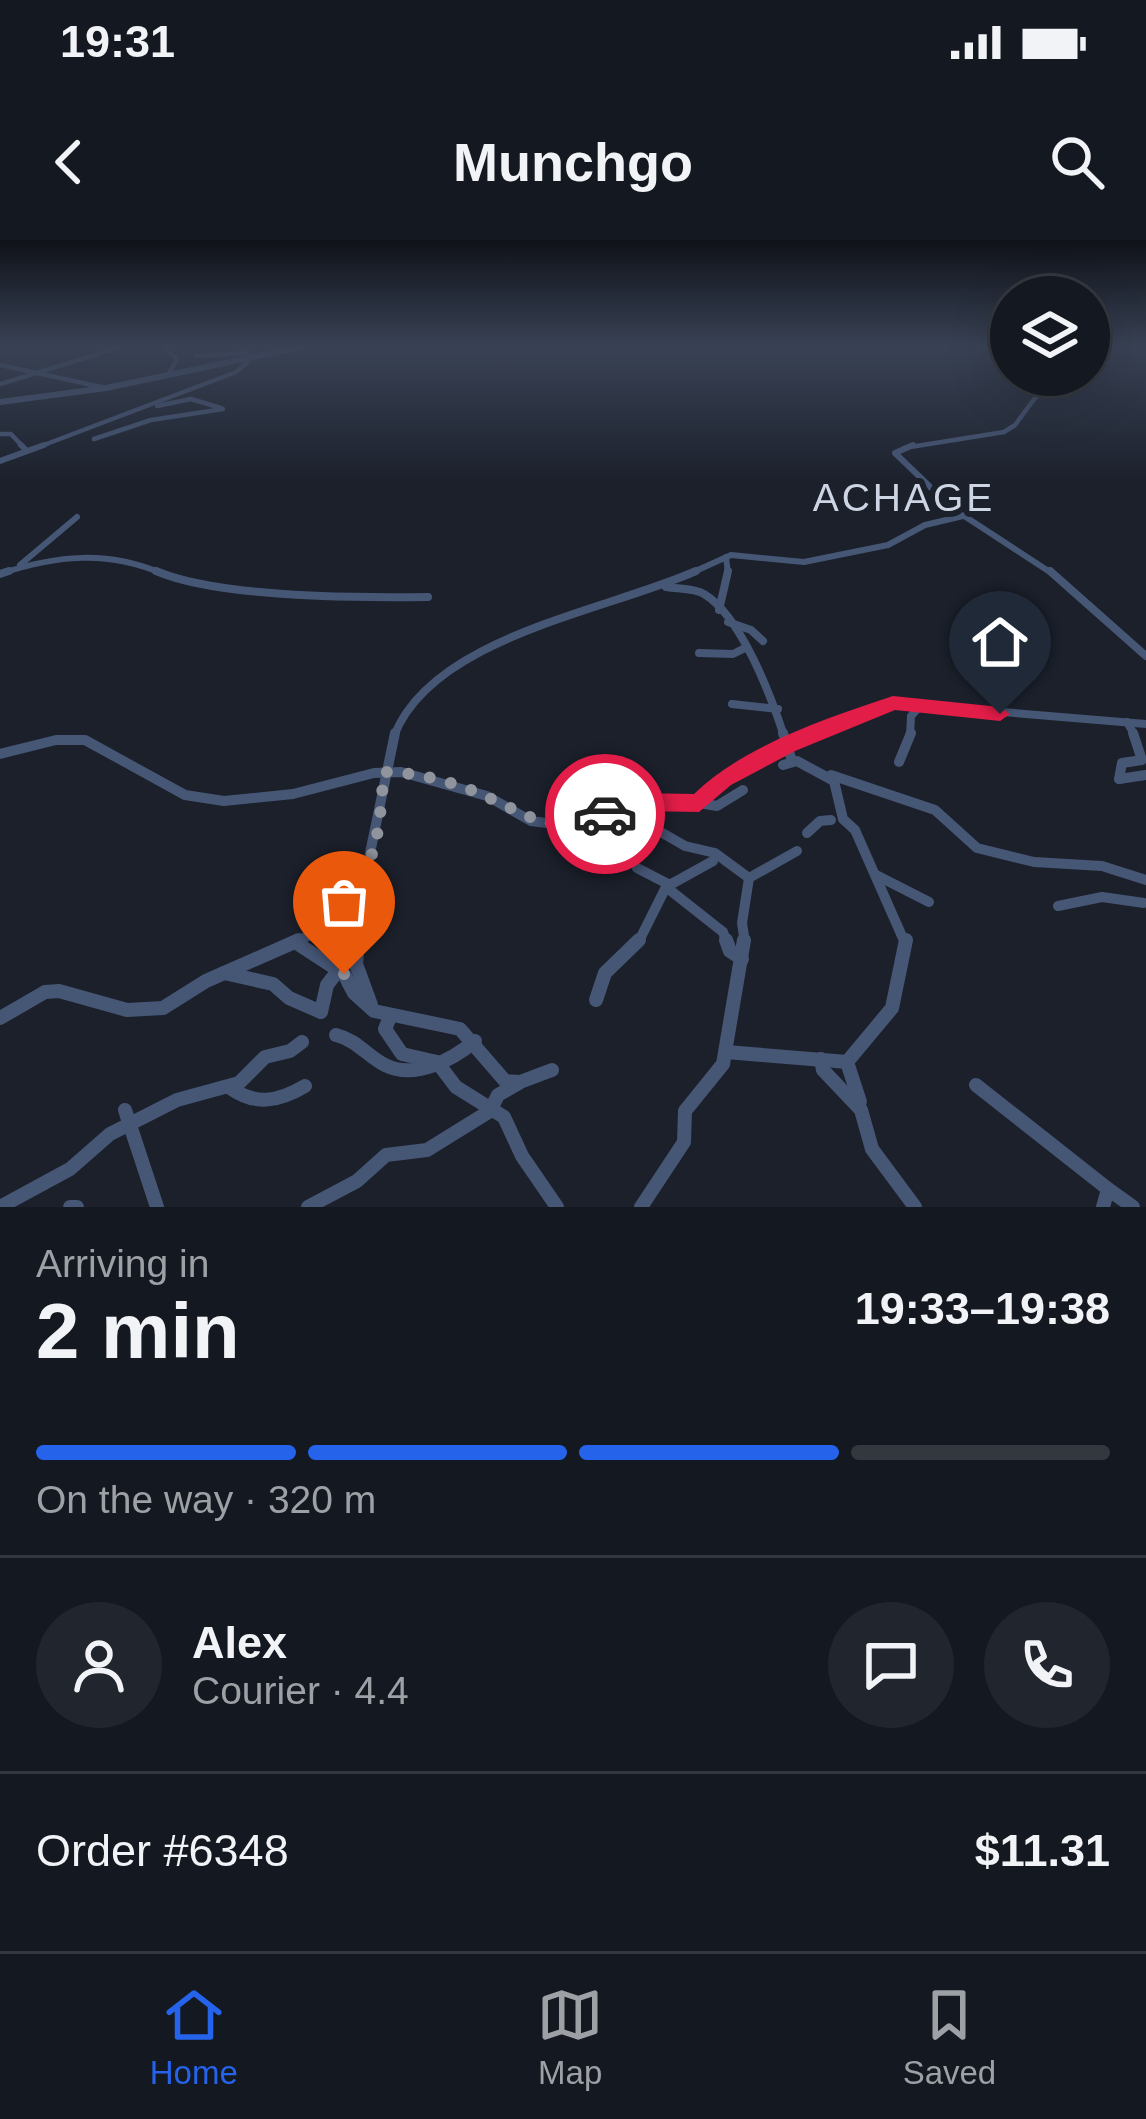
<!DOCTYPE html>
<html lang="en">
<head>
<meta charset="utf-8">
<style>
  :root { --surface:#141820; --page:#21252d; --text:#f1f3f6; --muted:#9da0a5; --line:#33373e; --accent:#2563eb }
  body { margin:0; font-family:Arial,sans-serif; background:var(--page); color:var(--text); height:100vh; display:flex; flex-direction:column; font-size:45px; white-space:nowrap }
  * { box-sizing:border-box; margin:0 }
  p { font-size:39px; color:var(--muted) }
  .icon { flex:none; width:66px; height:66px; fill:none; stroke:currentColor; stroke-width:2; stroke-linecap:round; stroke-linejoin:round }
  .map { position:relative; height:967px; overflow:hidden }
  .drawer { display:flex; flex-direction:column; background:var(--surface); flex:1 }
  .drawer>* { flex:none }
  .fabs { position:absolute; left:990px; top:36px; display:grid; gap:24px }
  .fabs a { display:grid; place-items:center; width:120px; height:120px; border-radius:50%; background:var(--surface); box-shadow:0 12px 48px #0002,0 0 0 3px var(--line); font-size:60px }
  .pin { position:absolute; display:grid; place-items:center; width:102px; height:102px; color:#fff; margin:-123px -51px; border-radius:50% 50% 50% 0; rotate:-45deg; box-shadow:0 0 12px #0007 }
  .pin .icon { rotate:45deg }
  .courier { position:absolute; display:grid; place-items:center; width:120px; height:120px; margin:-60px; border:9px solid #e11d48; border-radius:50%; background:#fff; color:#222; box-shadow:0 3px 15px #0007 }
  .headline em { font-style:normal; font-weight:700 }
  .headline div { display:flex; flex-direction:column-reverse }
  .headline { display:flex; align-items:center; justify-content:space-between; height:204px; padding:0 36px }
  h1 { font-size:78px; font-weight:700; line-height:90px }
  .bar { display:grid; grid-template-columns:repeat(4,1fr); gap:18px 12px; align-content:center; height:144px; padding:0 36px }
  .bar i { height:15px; border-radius:9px; background:var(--line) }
  .bar .active { background:var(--accent) }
  .bar p { grid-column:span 4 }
  .line { display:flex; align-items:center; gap:30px; padding:0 36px; border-top:3px solid var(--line) }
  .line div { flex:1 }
  .round { display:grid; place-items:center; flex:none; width:126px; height:126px; border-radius:63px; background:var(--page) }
  .status { display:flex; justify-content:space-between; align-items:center; height:84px; padding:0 60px; background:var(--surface); direction:ltr }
  .status svg { height:33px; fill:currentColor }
  header { display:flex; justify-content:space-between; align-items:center; height:156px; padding:0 36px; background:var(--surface); font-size:54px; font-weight:700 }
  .tabs { display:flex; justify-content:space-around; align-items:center; height:168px; border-top:3px solid var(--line); background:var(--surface); font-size:33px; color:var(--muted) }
  .tabs a { display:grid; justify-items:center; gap:6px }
  .tabs .active { color:var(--accent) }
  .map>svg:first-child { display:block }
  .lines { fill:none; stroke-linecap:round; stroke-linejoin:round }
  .minor-far4 { stroke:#465675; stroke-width:4.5 }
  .minor-far3 { stroke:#465675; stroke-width:6 }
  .minor-far2 { stroke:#465675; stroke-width:8 }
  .minor-far1 { stroke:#465675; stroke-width:10 }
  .minor { stroke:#465675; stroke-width:14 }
  .tertiary { stroke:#465675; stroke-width:6 }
  .route { fill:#e11d48 }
  .done { stroke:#90949d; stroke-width:12; stroke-dasharray:0 21.6 }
  .labels { text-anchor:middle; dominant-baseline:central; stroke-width:12; stroke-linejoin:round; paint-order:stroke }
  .far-quarter-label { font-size:39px; letter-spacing:3px; fill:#cdd5e4; stroke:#1b202b }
</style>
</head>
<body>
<div class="status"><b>19:31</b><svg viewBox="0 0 49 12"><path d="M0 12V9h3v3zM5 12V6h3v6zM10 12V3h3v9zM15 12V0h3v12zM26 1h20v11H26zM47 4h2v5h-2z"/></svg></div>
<header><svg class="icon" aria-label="back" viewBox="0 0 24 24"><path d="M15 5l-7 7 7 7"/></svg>Munchgo<svg class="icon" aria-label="search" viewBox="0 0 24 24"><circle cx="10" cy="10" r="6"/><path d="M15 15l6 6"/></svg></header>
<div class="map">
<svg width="1146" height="967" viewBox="0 0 1146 967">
  <rect width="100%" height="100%" fill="#1b202b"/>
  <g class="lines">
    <g class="minor-far4">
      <path d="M163 107 177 119 170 132"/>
      <path d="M196 116 246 113"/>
      <path d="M0 125 106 148"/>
      <path d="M0 144 121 107"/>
      <path d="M157 166 191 159 221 168"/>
      <path d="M1 194H11L24 208"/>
      <path d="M94 199 151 180 223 169"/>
      <path d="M36 208 236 132 247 123 248 107"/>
      <path d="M904 208 1004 192 1015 185 1035 158 1076 135"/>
    </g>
    <g class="minor-far3">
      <path d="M21 205 25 209"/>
      <path d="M913 205 895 213 952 268 1053 334"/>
      <path d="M0 221 44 205"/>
      <path d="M726 317 728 334"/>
      <path d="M20 325 77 277"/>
      <path d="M0 334C56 315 108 310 163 334"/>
      <path d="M689 334 731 315 804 322 888 305 925 285 963 276"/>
    </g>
    <g class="minor-far2">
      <path d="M156 331C219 358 357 358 428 357"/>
      <path d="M1050 331 1146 416"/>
      <path d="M0 334 9 331"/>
      <path d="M666 347C677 349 695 348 704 354 741 376 771 456 784 496"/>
      <path d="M719 370 728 331"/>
      <path d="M728 382 751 390 763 401"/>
      <path d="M699 413 733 414 747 407"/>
      <path d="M732 464 778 469"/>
      <path d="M1127 482 1135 496"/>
      <path d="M394 496C432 397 606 371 696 331"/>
      <path d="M813 496 894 463 1146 484"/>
      <path d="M910 496 911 476 921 465"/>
    </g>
    <g class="minor-far1">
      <path d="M783 493 792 521"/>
      <path d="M0 514 56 500H85L185 555 224 561 293 554 374 533 401 532 487 556 531 581 562 585H576L638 562 699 563 724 539 820 493"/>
      <path d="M899 522 911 493"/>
      <path d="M783 525 797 521 834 541 843 579 855 590 905 703"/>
      <path d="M831 535 935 570 977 608 1034 622 1102 626 1146 640"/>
      <path d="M1119 539 1122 523 1142 520 1133 493"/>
      <path d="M1119 539 1146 535"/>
      <path d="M635 545 650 572 652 587 685 606 715 613 749 638 797 611"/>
      <path d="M699 563 717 566 743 550"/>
      <path d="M807 593 820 581 831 580"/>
      <path d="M637 628 670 645"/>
      <path d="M876 635 929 662"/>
      <path d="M666 647 723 692 727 703"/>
      <path d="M1058 666 1102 657 1144 663"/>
      <path d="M292 703 320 691 365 637 395 493"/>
      <path d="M358 703 362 648"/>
      <path d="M638 703 666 647 713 621"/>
      <path d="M745 703 742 683 749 638"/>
    </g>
    <g class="minor">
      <path d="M358 700 356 724 371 765"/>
      <path d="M726 700 730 711 742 719"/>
      <path d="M298 704 344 734 354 753 374 771 460 789 505 841 520 842 552 830"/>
      <path d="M224 733 273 744 289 758 321 772 327 745 356 707"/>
      <path d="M596 760 605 733 639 700"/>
      <path d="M390 777 385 789 402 814 437 822 456 847 504 877 522 916 557 967"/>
      <path d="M0 778 45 752 59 751 127 770 163 768 206 741 299 700"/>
      <path d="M336 795C357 800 367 816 385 825 415 840 452 820 475 801"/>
      <path d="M726 812 847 822 892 768 906 700"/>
      <path d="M821 819 823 830 861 870 872 909 915 967"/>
      <path d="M847 822 860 862"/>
      <path d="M976 845 1108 949"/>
      <path d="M229 847C255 866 278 862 305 846"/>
      <path d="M125 870 157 967"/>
      <path d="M0 967 70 929 110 894 177 860 239 843 265 817 290 811 302 802"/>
      <path d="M70 967H77"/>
      <path d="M308 967 357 941 386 915 427 910 490 871 498 855 519 843"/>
      <path d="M641 967 684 902 685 871 723 824 744 700"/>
      <path d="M1103 967 1108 949 1133 967"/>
    </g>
    <path class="tertiary" d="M0 162 106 148 301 107"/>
  </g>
  <linearGradient id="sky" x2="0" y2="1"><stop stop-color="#0f1218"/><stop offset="0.44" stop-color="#394255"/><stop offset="1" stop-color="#394255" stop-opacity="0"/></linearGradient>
  <rect width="1146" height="243" fill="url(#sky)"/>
  <path class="route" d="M893 456 1000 467 1010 474 1000 481 895 470 795 511 731 545 699 572 638 571 605 584 594 574 597 568 638 553 694 554C745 505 827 478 893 456Z"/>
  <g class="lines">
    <path class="done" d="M344 734 339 731 356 707 360 660 379 587 384 532C417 532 458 543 487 557 536 579 549 594 605 574"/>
  </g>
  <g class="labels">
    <g class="far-quarter-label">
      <text x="904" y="257">ACHAGE</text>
    </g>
  </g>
</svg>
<div class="fabs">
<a><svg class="icon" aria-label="layers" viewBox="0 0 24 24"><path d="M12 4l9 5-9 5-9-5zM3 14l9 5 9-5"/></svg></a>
</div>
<div class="pin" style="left:344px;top:734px;background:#ea580c"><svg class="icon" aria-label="bag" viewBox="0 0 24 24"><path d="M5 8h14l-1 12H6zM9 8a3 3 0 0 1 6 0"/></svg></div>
<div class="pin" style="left:1000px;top:474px;background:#1f2937"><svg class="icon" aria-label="home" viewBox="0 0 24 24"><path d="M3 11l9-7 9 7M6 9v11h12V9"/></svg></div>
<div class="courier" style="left:605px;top:574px"><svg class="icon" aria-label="car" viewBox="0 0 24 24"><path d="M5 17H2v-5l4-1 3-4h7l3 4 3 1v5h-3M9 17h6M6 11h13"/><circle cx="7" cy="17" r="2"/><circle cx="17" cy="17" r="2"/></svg></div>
</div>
<section class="drawer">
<div class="headline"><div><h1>2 min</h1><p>Arriving in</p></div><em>19:33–19:38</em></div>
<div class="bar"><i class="active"></i><i class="active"></i><i class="active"></i><i></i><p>On the way · 320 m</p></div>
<div class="line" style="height:216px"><a class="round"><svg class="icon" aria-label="person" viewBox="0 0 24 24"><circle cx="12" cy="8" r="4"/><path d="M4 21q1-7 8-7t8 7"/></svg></a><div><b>Alex</b><p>Courier · 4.4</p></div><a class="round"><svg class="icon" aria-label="chat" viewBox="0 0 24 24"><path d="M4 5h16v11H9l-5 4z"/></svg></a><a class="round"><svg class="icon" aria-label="phone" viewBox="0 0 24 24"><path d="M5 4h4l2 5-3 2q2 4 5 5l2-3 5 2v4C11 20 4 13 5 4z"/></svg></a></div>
<div class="line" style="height:156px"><div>Order #6348</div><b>$11.31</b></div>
</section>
<nav class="tabs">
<a class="active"><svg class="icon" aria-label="home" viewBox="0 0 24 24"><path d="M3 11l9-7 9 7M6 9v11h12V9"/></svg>Home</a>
<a><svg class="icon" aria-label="map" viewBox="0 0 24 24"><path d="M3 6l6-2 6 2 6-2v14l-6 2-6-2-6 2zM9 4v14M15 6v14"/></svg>Map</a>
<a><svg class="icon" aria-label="saved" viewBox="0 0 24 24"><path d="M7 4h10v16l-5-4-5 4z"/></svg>Saved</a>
</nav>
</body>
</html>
